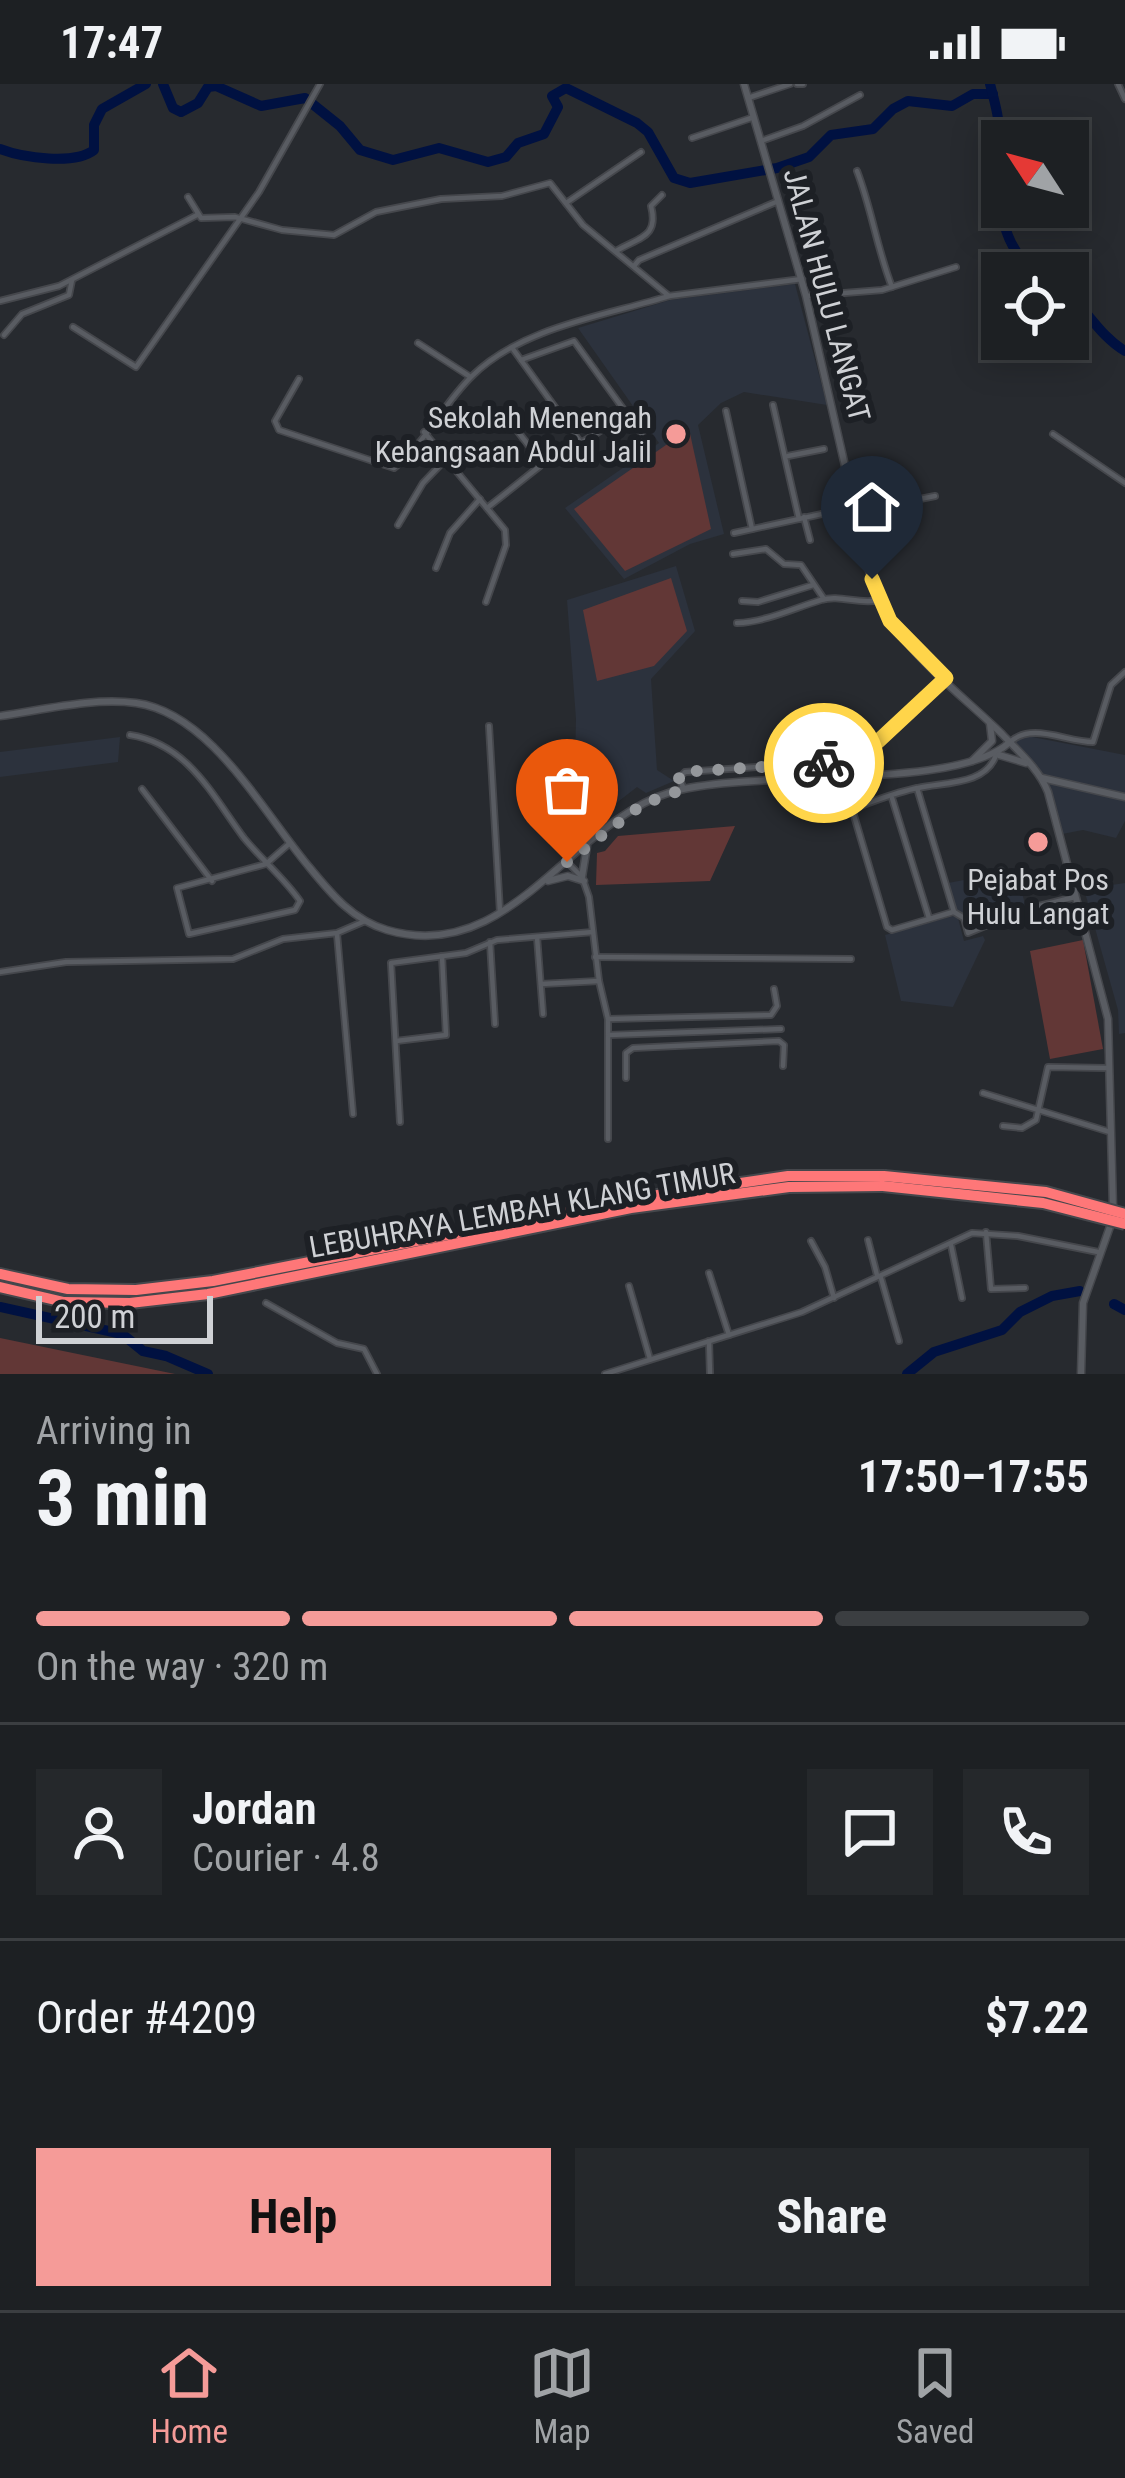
<!DOCTYPE html>
<html lang="en">
<head>
<meta charset="utf-8">
<style>
  :root { --surface:#1d2023; --page:#25282b; --text:#f1f3f6; --muted:#a0a3a6; --line:#3b3e41; --accent:#f59b98 }
  body { margin:0; font-family:"Roboto Condensed",sans-serif; background:var(--page); color:var(--text); height:100vh; display:flex; flex-direction:column; font-size:45px; white-space:nowrap }
  * { box-sizing:border-box; margin:0 }
  p { font-size:39px; color:var(--muted) }
  .icon { flex:none; width:66px; height:66px; fill:none; stroke:currentColor; stroke-width:2; stroke-linecap:round; stroke-linejoin:round }
  .map { position:relative; height:1290px; overflow:hidden }
  .panel { display:flex; flex-direction:column; background:var(--surface); flex:1 }
  .panel>* { flex:none }
  .needle { width:78px; rotate:306deg }
  .buttons { position:absolute; left:981px; top:36px; display:grid; gap:24px }
  .buttons a { display:grid; place-items:center; width:108px; height:108px; border-radius:0px; background:var(--surface); box-shadow:0 6px 30px #0003,0 0 0 3px var(--line); font-size:60px }
  .scale { position:absolute; left:36px; bottom:30px; width:177px; box-sizing:border-box; padding-left:12px; border:6px solid #cfd1d5; border-top:0; font-size:33px; line-height:42px; white-space:nowrap; color:#cfd1d5; -webkit-text-stroke:9px #1d2025; paint-order:stroke }
  .pin { position:absolute; display:grid; place-items:center; width:102px; height:102px; color:#fff; margin:-123px -51px; border-radius:50% 50% 50% 0; rotate:-45deg; box-shadow:0 0 12px #0007 }
  .pin .icon { rotate:45deg }
  .courier { position:absolute; display:grid; place-items:center; width:120px; height:120px; margin:-60px; border:9px solid #ffd54a; border-radius:50%; background:#fff; color:#222; box-shadow:0 3px 15px #0007 }
  .overview em { font-style:normal; font-weight:700 }
  .overview div { display:flex; flex-direction:column-reverse }
  .overview { display:flex; align-items:center; justify-content:space-between; height:204px; padding:0 36px }
  h1 { font-size:78px; font-weight:700; line-height:90px }
  .bar { display:grid; grid-template-columns:repeat(4,1fr); gap:18px 12px; align-content:center; height:144px; padding:0 36px }
  .bar i { height:15px; border-radius:9px; background:var(--line) }
  .bar .active { background:var(--accent) }
  .bar p { grid-column:span 4 }
  .line { display:flex; align-items:center; gap:30px; padding:0 36px; border-top:3px solid var(--line) }
  .line div { flex:1 }
  .round { display:grid; place-items:center; flex:none; width:126px; height:126px; border-radius:0px; background:var(--page) }
  .action { display:flex; gap:24px; margin-top:auto; padding:24px 36px }
  .action a { flex:1; height:138px; border-radius:0px; background:var(--accent); color:#111; font-size:48px; font-weight:700; line-height:138px; text-align:center }
  .action a+a { background:var(--page); color:var(--text) }
  .status { display:flex; justify-content:space-between; align-items:center; height:84px; padding:0 60px; background:var(--surface); direction:ltr }
  .status svg { height:33px; fill:currentColor }
  .dock { display:flex; justify-content:space-around; align-items:center; height:168px; border-top:3px solid var(--line); background:var(--surface); font-size:33px; color:var(--muted) }
  .dock a { display:grid; justify-items:center; gap:6px }
  .dock .active { color:var(--accent) }
  .map>svg:first-child { display:block }
  .built { fill:#2c323d }
  .green { fill:#623736 }
  .lines { fill:none; stroke-linecap:round; stroke-linejoin:round }
  .river { stroke:#001141; stroke-width:10 }
  .minor-casing { stroke:#45474c; stroke-width:8 }
  .tertiary-casing { stroke:#45474c; stroke-width:9 }
  .motorway-casing { stroke:#45474c; stroke-width:14 }
  .minor { stroke:#595c62; stroke-width:4.5 }
  .tertiary { stroke:#595c62; stroke-width:6 }
  .motorway { stroke:#fe7778; stroke-width:10 }
  .motorway-bridge-casing { stroke:#45474c; stroke-width:14; stroke-linecap:butt }
  .motorway-bridge { stroke:#fe7778; stroke-width:10 }
  .done { stroke:#94979b; stroke-width:12; stroke-dasharray:0 21.6 }
  .route { stroke:#ffd54a; stroke-width:15 }
  .poi-dot { fill:#f59b98; stroke:#1d2025; stroke-width:4.5 }
  .labels { text-anchor:middle; dominant-baseline:central; stroke-width:12; stroke-linejoin:round; paint-order:stroke }
  .street-label { font-size:30px; fill:#cfd1d5; stroke:#1d2025 }
  .poi-label { font-size:30px; fill:#cfd1d5; stroke:#1d2025; text-anchor:end }
</style>
</head>
<body>
<div class="status"><b>17:47</b><svg viewBox="0 0 49 12"><path d="M0 12V9h3v3zM5 12V6h3v6zM10 12V3h3v9zM15 12V0h3v12zM26 1h20v11H26zM47 4h2v5h-2z"/></svg></div>
<div class="map">
<svg width="1125" height="1290" viewBox="0 0 1125 1290">
  <rect width="100%" height="100%" fill="#272a2f"/>
  <g class="built">
    <path d="M795 200 827 321 744 308 721 319 698 341 724 450 690 460 624 495 565 424 659 359 578 244 670 216Z"/>
    <path d="M676 482 695 547 651 595 657 686 674 697 646 709 637 703 576 750 567 734 575 679 576 635 567 516Z"/>
    <path d="M1022 651 1125 671V737L1116 754 1083 746 1062 750 1049 700 1015 659Z"/>
    <path d="M120 653 118 678 0 693V668Z"/>
    <path d="M1016 786 1026 824 969 846 965 829 956 828 948 799Z"/>
    <path d="M1125 799V949L1119 950 1118 926 1084 805Z"/>
    <path d="M953 832 958 834 964 857 983 852 985 856 953 923 901 917 885 851Z"/>
  </g>
  <g class="green">
    <path d="M689 345 711 445 625 487 574 425Z"/>
    <path d="M671 494 687 547 654 582 597 597 583 526Z"/>
    <path d="M735 742 710 797 596 801 597 769 605 767 618 752Z"/>
    <path d="M1083 856 1103 965 1050 975 1030 867Z"/>
    <path d="M0 1254 175 1290H0Z"/>
  </g>
  <g class="lines">
    <g class="river">
      <path d="M163 0 173 24 181 28 198 19 208 3 216 2 261 22 305 14 340 42 360 66 393 76 439 64 488 78 506 73 518 59 544 50 558 23 552 12 566 4 637 39 648 48 674 94 690 99 777 84 809 73 831 51 873 45 893 25 908 17 952 22 973 10H993"/>
      <path d="M990 0C995 19 1000 37 1000 57 1001 105 992 156 1037 189"/>
      <path d="M0 65C23 74 75 81 94 66V41L102 25 146 0"/>
      <path d="M1068 209C1088 228 1101 253 1125 267"/>
      <path d="M1114 1220 1125 1226"/>
      <path d="M0 1223 122 1250 143 1267 166 1272 208 1290"/>
      <path d="M907 1290 934 1268 1002 1246 1020 1228 1052 1212 1080 1207"/>
    </g>
    <g class="minor-casing">
      <g id="minor">
        <path d="M797 0H803"/>
        <path d="M1118 0 1125 15"/>
        <path d="M748 14 790 0"/>
        <path d="M692 54 754 33"/>
        <path d="M761 57 803 42 860 11"/>
        <path d="M857 87C872 126 877 165 892 203"/>
        <path d="M188 113 201 134 235 133 282 146 334 151 376 128 441 115 502 112 550 99 583 141 669 212 802 195"/>
        <path d="M566 119 641 68"/>
        <path d="M616 167C640 153 659 153 651 122L662 111"/>
        <path d="M634 182 639 176 776 118"/>
        <path d="M806 212 882 206 956 183"/>
        <path d="M0 217 59 202 197 131"/>
        <path d="M73 243 136 283 259 108 320 0"/>
        <path d="M4 251 22 230 69 211 72 196"/>
        <path d="M418 259 469 292"/>
        <path d="M513 265 581 359 627 330"/>
        <path d="M521 276 574 257 648 359"/>
        <path d="M299 295 275 337 279 346 394 384C425 360 443 320 472 292 522 243 604 232 669 212"/>
        <path d="M773 321 799 435"/>
        <path d="M726 327 752 445"/>
        <path d="M424 348 505 446 506 461 486 518"/>
        <path d="M1053 350 1125 399"/>
        <path d="M788 372 824 365"/>
        <path d="M851 405 897 392"/>
        <path d="M487 424 540 382V376L512 340"/>
        <path d="M855 428 935 412"/>
        <path d="M804 433 810 456"/>
        <path d="M398 441 423 399 446 375"/>
        <path d="M734 449 854 423"/>
        <path d="M733 470 766 465 784 480 801 481 824 515"/>
        <path d="M436 484 450 449 480 415"/>
        <path d="M742 517 758 518 813 501"/>
        <path d="M737 539C766 538 794 524 821 516 840 510 859 521 879 516"/>
        <path d="M489 642 500 828"/>
        <path d="M130 651C188 660 212 711 244 754 262 776 284 794 300 817L295 826 189 850 177 804 266 780 290 759"/>
        <path d="M1010 658C1032 638 1066 658 1093 658L1111 601 1125 588"/>
        <path d="M842 691 887 843 892 846 953 828"/>
        <path d="M917 704 954 828 964 834 968 849 1027 825 1075 813"/>
        <path d="M142 705 212 797"/>
        <path d="M684 705 679 694 685 688 858 676 944 596"/>
        <path d="M892 714 929 834"/>
        <path d="M851 725C873 718 895 708 918 704 945 698 986 701 996 671"/>
        <path d="M567 778 582 793 589 813 599 897 608 935V1055"/>
        <path d="M337 850 353 1030"/>
        <path d="M537 853 543 930"/>
        <path d="M490 858 495 940"/>
        <path d="M595 873 851 875"/>
        <path d="M0 888 66 878 233 875 283 855 337 849 365 837"/>
        <path d="M541 900 599 897"/>
        <path d="M608 935 771 931 777 922 774 905"/>
        <path d="M609 951 781 945"/>
        <path d="M396 957 446 951 442 872"/>
        <path d="M626 994V969L633 964 779 957 784 961 783 982"/>
        <path d="M983 1009 1110 1048"/>
        <path d="M400 1038 391 879 466 869 497 856 593 848"/>
        <path d="M1003 1042 1022 1044 1036 1036 1048 983 1107 984"/>
        <path d="M986 1148 991 1205 1025 1204"/>
        <path d="M868 1156 877 1191"/>
        <path d="M811 1157 825 1183 834 1214"/>
        <path d="M951 1161 962 1214"/>
        <path d="M709 1189 729 1251"/>
        <path d="M881 1194 899 1257"/>
        <path d="M629 1202 650 1275"/>
        <path d="M266 1219 337 1259 364 1265 377 1290"/>
        <path d="M709 1257 710 1290"/>
        <path d="M605 1290 802 1228 972 1149 1018 1152 1098 1168"/>
      </g>
    </g>
    <g class="tertiary-casing">
      <g id="tertiary">
        <path d="M744 0 806 212 871 495C890 559 956 605 1002 650 1019 668 1039 685 1048 708L1108 935 1113 1124"/>
        <path d="M0 632C43 626 93 613 136 619 211 629 264 730 310 784 332 811 353 836 387 846 510 882 569 739 671 708 754 684 955 708 1010 658"/>
        <path d="M999 671 1026 679"/>
        <path d="M972 677 992 657 990 640"/>
        <path d="M1042 694 1125 713"/>
        <path d="M582 793 587 762"/>
        <path d="M548 797 568 792 584 797"/>
        <path d="M1081 1290 1083 1219 1112 1137"/>
      </g>
    </g>
    <g class="motorway-casing">
      <g id="motorway">
        <path d="M0 1190 68 1205 136 1206 213 1197 630 1115 788 1092H884"/>
        <path d="M0 1203 64 1218 130 1219 208 1210 631 1124 789 1103 883 1102"/>
      </g>
    </g>
    <use href="#minor" class="minor"/>
    <use href="#tertiary" class="tertiary"/>
    <use href="#motorway" class="motorway"/>
    <g class="motorway-bridge-casing">
      <g id="motorway-bridge">
        <path d="M884 1092 1046 1108 1125 1130"/>
        <path d="M883 1102 1043 1119 1125 1140"/>
      </g>
    </g>
    <use href="#motorway-bridge" class="motorway-bridge"/>
  </g>
  <g class="lines">
    <path class="done" d="M567 778 643 720 684 705 679 694 682 688 824 679"/>
    <path class="route" d="M824 679 858 676 946 594 890 537 872 495"/>
  </g>
  <g class="poi-dot">
    <circle cx="676" cy="350" r="12"/>
    <circle cx="1038" cy="758" r="12"/>
  </g>
  <g class="labels">
    <g class="street-label">
      <text transform="translate(827 211) rotate(75)">JALAN HULU LANGAT</text>
      <text transform="translate(522 1126) rotate(-10)">LEBUHRAYA LEMBAH KLANG TIMUR</text>
    </g>
    <g class="poi-label">
      <text x="652" y="333">Sekolah Menengah<tspan x="652" dy="34">Kebangsaan Abdul Jalil</tspan></text>
      <text x="1038" y="795" text-anchor="middle">Pejabat Pos<tspan x="1038" dy="34">Hulu Langat</tspan></text>
    </g>
  </g>
</svg>
<div class="buttons">
<a><svg class="needle" viewBox="-14 -14 28 28"><path d="M0-13l5 13h-10z" fill="#e53935"/><path d="M0 13l5-13h-10z" fill="#a0a3a6"/></svg></a>
<a><svg class="icon" aria-label="locate" viewBox="0 0 24 24"><circle cx="12" cy="12" r="6"/><path d="M12 2v4M12 18v4M2 12h4M18 12h4"/></svg></a>
</div>
<div class="scale">200 m</div>
<div class="pin" style="left:567px;top:778px;background:#ea580c"><svg class="icon" aria-label="bag" viewBox="0 0 24 24"><path d="M5 8h14l-1 12H6zM9 8a3 3 0 0 1 6 0"/></svg></div>
<div class="pin" style="left:872px;top:495px;background:#1f2937"><svg class="icon" aria-label="home" viewBox="0 0 24 24"><path d="M3 11l9-7 9 7M6 9v11h12V9"/></svg></div>
<div class="courier" style="left:824px;top:679px"><svg class="icon" aria-label="bike" viewBox="0 0 24 24"><circle cx="6" cy="16" r="4"/><circle cx="18" cy="16" r="4"/><path d="M6 16l4-8h5l3 8M10 8l3 8H6M13 5h3"/></svg></div>
</div>
<section class="panel">
<div class="overview"><div><h1>3 min</h1><p>Arriving in</p></div><em>17:50–17:55</em></div>
<div class="bar"><i class="active"></i><i class="active"></i><i class="active"></i><i></i><p>On the way · 320 m</p></div>
<div class="line" style="height:216px"><a class="round"><svg class="icon" aria-label="person" viewBox="0 0 24 24"><circle cx="12" cy="8" r="4"/><path d="M4 21q1-7 8-7t8 7"/></svg></a><div><b>Jordan</b><p>Courier · 4.8</p></div><a class="round"><svg class="icon" aria-label="chat" viewBox="0 0 24 24"><path d="M4 5h16v11H9l-5 4z"/></svg></a><a class="round"><svg class="icon" aria-label="phone" viewBox="0 0 24 24"><path d="M5 4h4l2 5-3 2q2 4 5 5l2-3 5 2v4C11 20 4 13 5 4z"/></svg></a></div>
<div class="line" style="height:156px"><div>Order #4209</div><b>$7.22</b></div>
<div class="action"><a>Help</a><a>Share</a></div>
</section>
<nav class="dock">
<a class="active"><svg class="icon" aria-label="home" viewBox="0 0 24 24"><path d="M3 11l9-7 9 7M6 9v11h12V9"/></svg>Home</a>
<a><svg class="icon" aria-label="map" viewBox="0 0 24 24"><path d="M3 6l6-2 6 2 6-2v14l-6 2-6-2-6 2zM9 4v14M15 6v14"/></svg>Map</a>
<a><svg class="icon" aria-label="saved" viewBox="0 0 24 24"><path d="M7 4h10v16l-5-4-5 4z"/></svg>Saved</a>
</nav>
</body>
</html>
